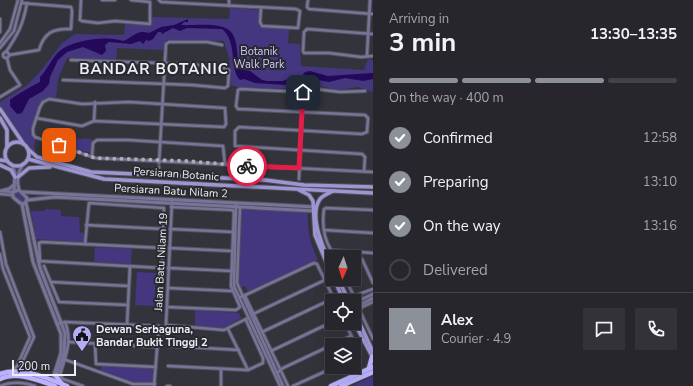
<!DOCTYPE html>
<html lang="en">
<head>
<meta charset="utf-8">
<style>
  :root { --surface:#26262c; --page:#323238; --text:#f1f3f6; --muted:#a4a5a9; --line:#424348; --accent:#8c9099 }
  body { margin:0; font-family:"Nunito Sans",sans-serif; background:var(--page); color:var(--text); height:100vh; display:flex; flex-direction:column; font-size:15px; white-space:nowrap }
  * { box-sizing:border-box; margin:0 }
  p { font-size:13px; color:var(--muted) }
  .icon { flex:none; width:22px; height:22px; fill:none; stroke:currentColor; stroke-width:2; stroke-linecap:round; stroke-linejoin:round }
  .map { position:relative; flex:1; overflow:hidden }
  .details { display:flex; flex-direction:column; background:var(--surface); width:320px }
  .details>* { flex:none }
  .needle { width:26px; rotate:183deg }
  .fabs { position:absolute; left:325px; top:250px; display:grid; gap:8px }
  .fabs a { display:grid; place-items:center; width:36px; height:36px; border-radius:0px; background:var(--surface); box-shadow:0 4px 16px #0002,0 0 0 1px var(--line); font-size:20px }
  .scale { position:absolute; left:12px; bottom:10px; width:64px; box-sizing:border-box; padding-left:4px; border:2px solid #eeeef4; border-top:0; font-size:11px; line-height:14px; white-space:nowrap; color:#eeeef4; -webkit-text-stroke:3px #292931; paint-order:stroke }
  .pin { position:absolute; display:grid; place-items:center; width:34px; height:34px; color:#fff; margin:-17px; border-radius:8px; box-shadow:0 2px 6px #0006 }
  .courier { position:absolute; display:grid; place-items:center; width:40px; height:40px; margin:-20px; border:3px solid #e11d48; border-radius:50%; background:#fff; color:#222; box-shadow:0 1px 5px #0007 }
  .overview em { font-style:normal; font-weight:700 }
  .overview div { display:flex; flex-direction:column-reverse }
  .overview { display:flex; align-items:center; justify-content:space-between; height:68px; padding:0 16px }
  h1 { font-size:26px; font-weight:700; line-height:30px }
  .bar { display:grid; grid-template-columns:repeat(4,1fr); gap:6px 4px; align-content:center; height:48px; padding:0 16px }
  .bar i { height:5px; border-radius:3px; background:var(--line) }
  .bar .active { background:var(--accent) }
  .bar p { grid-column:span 4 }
  .line { display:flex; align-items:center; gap:10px; padding:0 16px; border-top:1px solid var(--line) }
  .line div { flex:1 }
  .round { display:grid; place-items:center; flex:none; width:42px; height:42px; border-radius:0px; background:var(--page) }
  ol { padding:0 16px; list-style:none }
  li { display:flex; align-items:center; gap:12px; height:44px }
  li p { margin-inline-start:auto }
  li .icon { padding:4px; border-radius:50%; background:var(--accent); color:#fff; stroke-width:4 }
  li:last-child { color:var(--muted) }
  li i { width:22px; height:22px; border:2px solid var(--line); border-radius:50% }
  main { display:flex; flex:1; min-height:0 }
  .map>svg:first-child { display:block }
  .green { fill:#453680 }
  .water { fill:#240859 }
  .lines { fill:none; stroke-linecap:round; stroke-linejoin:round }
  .minor-casing { stroke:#515159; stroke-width:4.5 }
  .tertiary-casing { stroke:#515159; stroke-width:5 }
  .secondary-casing { stroke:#515159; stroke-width:5.5 }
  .primary-casing { stroke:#515159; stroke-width:6 }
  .minor { stroke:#777399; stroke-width:2.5 }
  .tertiary { stroke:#777399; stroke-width:3 }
  .secondary { stroke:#9d96d3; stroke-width:3.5 }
  .primary { stroke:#bab1ff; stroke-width:4.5 }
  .done { stroke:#adadb3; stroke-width:4; stroke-dasharray:0 7.2 }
  .route { stroke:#e11d48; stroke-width:5 }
  .labels { text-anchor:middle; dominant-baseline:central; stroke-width:4; stroke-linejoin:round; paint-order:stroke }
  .park-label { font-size:11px; fill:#cfcaf8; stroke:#292931 }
  .street-label { font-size:11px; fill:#eeeef4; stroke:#292931 }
  .poi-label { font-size:11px; font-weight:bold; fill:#eeeef4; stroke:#292931; text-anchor:start }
  .district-label { font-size:15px; font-weight:bold; letter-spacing:1px; fill:#eeeef4; stroke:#292931 }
</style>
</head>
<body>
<main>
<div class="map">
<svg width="373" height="386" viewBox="0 0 373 386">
  <rect width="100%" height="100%" fill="#33333b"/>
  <g class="green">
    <path d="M230 8 259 10V27L289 30 288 43 300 44 301 66 364 70 368 59 373 60V92L358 87 339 90 319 86 299 89 237 87 231 85 229 58 224 41 166 40 163 50 117 48 116 60 67 58 58 79 56 97 43 100 36 115 30 133 36 139 34 146 36 155 29 149 0 107V102L27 85 39 73 62 43 75 34 124 35 125 24 151 25 152 17 229 19Z"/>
    <path d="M68 138 92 139 91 153 65 146Z"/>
    <path d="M18 192 25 197V201L22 202 14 195Z"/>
    <path d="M45 209 61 210V216L79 217 80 232 84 233 83 242 36 239 31 211H45Z"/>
    <path d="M242 209 308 212C307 230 310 243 318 260L248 292 245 286 239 289 238 278Z"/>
    <path d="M95 247 132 249 131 264 94 262Z"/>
    <path d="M137 272 156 273 154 306 135 305Z"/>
    <path d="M195 310 239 313 241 318 224 328 195 326Z"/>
    <path d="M102 366 154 368 153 382 135 383 100 370Z"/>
    <path d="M373 376V386H352Z"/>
  </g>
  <path class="water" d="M188 19V22H184L181 25C194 26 223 21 232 33 238 41 237 59 239 69L250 71 262 80 267 81H283L294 77 299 79 305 72 310 71 328 76 373 73V79L363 81 345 78 329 82 307 78 301 83 296 81 292 84 287 83 286 85 255 83 244 79 240 80C229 69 238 42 222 29L187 28 180 31 173 28 162 34 161 32H158L153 39 149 41 146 40 143 44 140 41 131 44 109 42 105 45 106 51 102 55 83 47 67 52 58 60 50 77 49 84 43 91 29 99 22 113 17 114 10 106V100C13 97 37 83 40 82V77C48 69 52 57 61 50 73 40 109 35 123 41 133 38 136 29 149 33L161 27 174 25Z"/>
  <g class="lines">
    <g class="minor-casing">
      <g id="minor">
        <path d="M81 0 80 20 82 21 98 23 115 21 150 24V2L131 0"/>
        <path d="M102 0H115"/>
        <path d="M159 0 161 2 296 9 300 11 298 28 262 26 260 22 261 8"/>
        <path d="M308 0 307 7 309 9 373 14"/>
        <path d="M229 6V0"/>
        <path d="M0 19V32"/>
        <path d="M373 34 307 29 304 32 303 51 304 53H329L361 57 373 56"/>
        <path d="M0 43 10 29 18 0"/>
        <path d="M0 48 14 31 22 0"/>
        <circle cx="6" cy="55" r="3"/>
        <path d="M6 52C18 34 23 25 27 3"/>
        <path d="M9 55 39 50C44 33 53 28 71 29L72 11 71 7 21 3"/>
        <path d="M367 55 370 0"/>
        <path d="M63 80 192 85 225 88 228 86 229 70 225 68 190 64 71 60"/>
        <path d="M303 92 240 89 238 90 236 106 238 109 365 115 368 118 367 132 362 134 239 127 235 131V146L362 154 365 157 364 171"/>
        <path d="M303 92 308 88 340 92 365 91"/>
        <path d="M0 97 20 85 10 70 7 58"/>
        <path d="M36 118 82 126 94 121 224 127 226 124 225 108 129 102 82 104 49 99 43 102 40 107 33 128V134L35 137 95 158 373 172"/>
        <path d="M94 121 95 102"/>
        <path d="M92 156 93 143 97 140H128L223 146 225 164"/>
        <path d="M159 163 166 44 169 42H207L222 45"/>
        <path d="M154 174 158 172 159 167"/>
        <path d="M299 179 303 92"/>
        <path d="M2 191 13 192"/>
        <path d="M0 194 12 195"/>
        <path d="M172 202 166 325 224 330 248 318"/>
        <path d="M236 205 234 286 280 386"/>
        <path d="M240 207 237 283 283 386"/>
        <path d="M373 210 326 208 324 209C322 223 323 237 331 250L373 253"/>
        <path d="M86 225 164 229"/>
        <path d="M170 229 233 232"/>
        <path d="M324 230 373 233"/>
        <path d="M0 232 6 264 34 337 20 367 21 371"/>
        <path d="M169 248 232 251"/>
        <path d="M0 254 3 269 30 337 17 366 12 371"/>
        <path d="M354 258 362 259 373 283"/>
        <path d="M38 261 162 268 164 208 89 203 85 244"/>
        <path d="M40 261 39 243 42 242 163 248"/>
        <path d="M44 266 59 302 128 305"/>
        <path d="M168 268 232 271"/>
        <path d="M345 279 354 296 373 289"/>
        <path d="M51 282 129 286"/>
        <path d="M168 288 232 291"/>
        <path d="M245 296 280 369"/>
        <path d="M241 297 314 263 317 264 335 301"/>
        <path d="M373 302 362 307 360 311 373 339"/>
        <path d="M167 307 236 310 240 307 231 286 234 213 233 210 171 207"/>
        <path d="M253 314 325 280"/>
        <path d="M65 322C73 341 65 357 60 375L63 379 83 386"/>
        <path d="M345 323 359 351V355L354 358"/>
        <path d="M57 324 65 322 159 326 154 386"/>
        <path d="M127 325 130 266"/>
        <path d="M228 329 248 370"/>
        <path d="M262 332 334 298"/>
        <path d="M68 342 157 347"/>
        <path d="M95 344 96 364 156 367"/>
        <path d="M169 346 239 350"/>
        <path d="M271 351 332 322"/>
        <path d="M66 360 133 384H155"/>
        <path d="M168 366 248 370 263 363V358L246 320"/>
        <path d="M281 371 288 386"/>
        <path d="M277 373 283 368 351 336"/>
        <path d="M0 386C12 381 23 382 35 386"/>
        <path d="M167 386H170"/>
        <path d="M221 386V369"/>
        <path d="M293 386 335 367"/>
      </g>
    </g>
    <g class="tertiary-casing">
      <g id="tertiary">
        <path d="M12 165 15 173 14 191"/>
        <path d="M19 190 27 198 25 204 20 203 13 197V192Z"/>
        <path d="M19 190C16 181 18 172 23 164"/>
        <path d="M1 191 9 189 14 185"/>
        <path d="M23 192 315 207"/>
        <path d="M28 200 55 197 315 211"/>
        <path d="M26 203 40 268 65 333 64 354 56 377"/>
        <path d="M22 204 33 262 61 334V353L52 381"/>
        <path d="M354 303 373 294"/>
        <path d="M354 308 373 298"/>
      </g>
    </g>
    <g class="secondary-casing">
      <g id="secondary">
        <path d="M0 109 23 143"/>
        <path d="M0 118 7 130V146"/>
        <circle cx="17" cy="154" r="12"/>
        <path d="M28 149 37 157 91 172 265 180 304 185 373 187"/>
        <path d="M28 159 104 179 373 193"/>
        <path d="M0 160 7 161"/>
        <path d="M0 165 11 170 15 177"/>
        <path d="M18 177 29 168 50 167"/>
        <path d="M299 190 309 195 313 201 315 235 332 276"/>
        <path d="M332 266C324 251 308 216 320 199 323 195 329 193 333 191"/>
        <path d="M334 279 344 301"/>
        <path d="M338 279 349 301"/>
        <path d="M354 311 373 352"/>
        <path d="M354 322 373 358"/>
      </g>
    </g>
    <g class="primary-casing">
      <g id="primary">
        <path d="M369 368 372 357"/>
        <path d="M0 374C21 366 47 378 67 386"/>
        <path d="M56 376 62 384"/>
        <path d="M0 379C17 371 38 380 55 386"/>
        <path d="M331 386 373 367"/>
        <path d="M341 386 373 372"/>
      </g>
    </g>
    <use href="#minor" class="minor"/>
    <use href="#tertiary" class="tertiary"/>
    <use href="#secondary" class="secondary"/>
    <use href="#primary" class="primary"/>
  </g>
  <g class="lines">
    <path class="done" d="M59 145 95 158 187 161 247 166"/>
    <path class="route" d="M247 166 299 168 303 92"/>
  </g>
  <defs>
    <g id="civic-pin" transform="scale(1)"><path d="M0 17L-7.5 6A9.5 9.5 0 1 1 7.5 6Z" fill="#b5acf8" stroke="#292931"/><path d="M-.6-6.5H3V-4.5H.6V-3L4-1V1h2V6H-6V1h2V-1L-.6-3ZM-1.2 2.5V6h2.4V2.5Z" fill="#111"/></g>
  </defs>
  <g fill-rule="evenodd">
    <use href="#civic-pin" x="82" y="335"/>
  </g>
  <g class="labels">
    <g class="park-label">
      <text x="259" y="51">Botanik<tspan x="259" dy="13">Walk Park</tspan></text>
    </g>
    <g class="street-label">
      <text transform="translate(176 174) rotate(4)">Persiaran Botanic</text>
      <text transform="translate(171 191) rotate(3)">Persiaran Batu Nilam 2</text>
      <text transform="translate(161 262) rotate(-87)">Jalan Batu Nilam 19</text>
    </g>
    <g class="poi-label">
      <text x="96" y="329">Dewan Serbaguna,<tspan x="96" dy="13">Bandar Bukit Tinggi 2</tspan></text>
    </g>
    <g class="district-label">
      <text x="154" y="69">BANDAR BOTANIC</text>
    </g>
  </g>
</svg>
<div class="fabs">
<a><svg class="needle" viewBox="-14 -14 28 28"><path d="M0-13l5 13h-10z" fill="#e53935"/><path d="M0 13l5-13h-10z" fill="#a4a5a9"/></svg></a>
<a><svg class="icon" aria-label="locate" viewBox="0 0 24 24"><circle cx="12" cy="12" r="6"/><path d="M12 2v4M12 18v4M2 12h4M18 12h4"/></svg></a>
<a><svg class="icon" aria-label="layers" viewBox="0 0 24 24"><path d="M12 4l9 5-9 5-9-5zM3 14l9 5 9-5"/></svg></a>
</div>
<div class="scale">200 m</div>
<div class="pin" style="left:59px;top:145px;background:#ea580c"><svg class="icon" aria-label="bag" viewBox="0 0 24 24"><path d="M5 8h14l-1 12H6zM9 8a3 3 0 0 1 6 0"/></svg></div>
<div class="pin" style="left:303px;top:92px;background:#1f2937"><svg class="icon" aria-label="home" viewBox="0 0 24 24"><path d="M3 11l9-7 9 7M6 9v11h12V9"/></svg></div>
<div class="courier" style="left:247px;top:166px"><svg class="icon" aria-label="bike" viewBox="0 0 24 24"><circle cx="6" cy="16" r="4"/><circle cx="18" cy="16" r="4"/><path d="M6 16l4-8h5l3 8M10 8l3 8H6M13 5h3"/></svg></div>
</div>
<section class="details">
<div class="overview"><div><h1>3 min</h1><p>Arriving in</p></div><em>13:30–13:35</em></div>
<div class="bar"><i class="active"></i><i class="active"></i><i class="active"></i><i></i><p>On the way · 400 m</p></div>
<ol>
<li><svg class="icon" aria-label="check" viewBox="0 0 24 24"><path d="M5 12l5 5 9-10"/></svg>Confirmed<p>12:58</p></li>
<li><svg class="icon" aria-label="check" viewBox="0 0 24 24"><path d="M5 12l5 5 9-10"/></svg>Preparing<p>13:10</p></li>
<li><svg class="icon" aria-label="check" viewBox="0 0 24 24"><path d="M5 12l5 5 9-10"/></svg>On the way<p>13:16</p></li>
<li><i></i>Delivered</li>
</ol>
<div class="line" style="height:72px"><b class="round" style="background:var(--accent);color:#fff">A</b><div><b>Alex</b><p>Courier · 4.9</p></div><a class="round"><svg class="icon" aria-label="chat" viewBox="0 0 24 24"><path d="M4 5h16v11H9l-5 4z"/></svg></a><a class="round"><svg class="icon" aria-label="phone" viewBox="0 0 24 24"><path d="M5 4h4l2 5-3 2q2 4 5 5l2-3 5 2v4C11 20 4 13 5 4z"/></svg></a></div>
</section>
</main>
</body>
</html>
